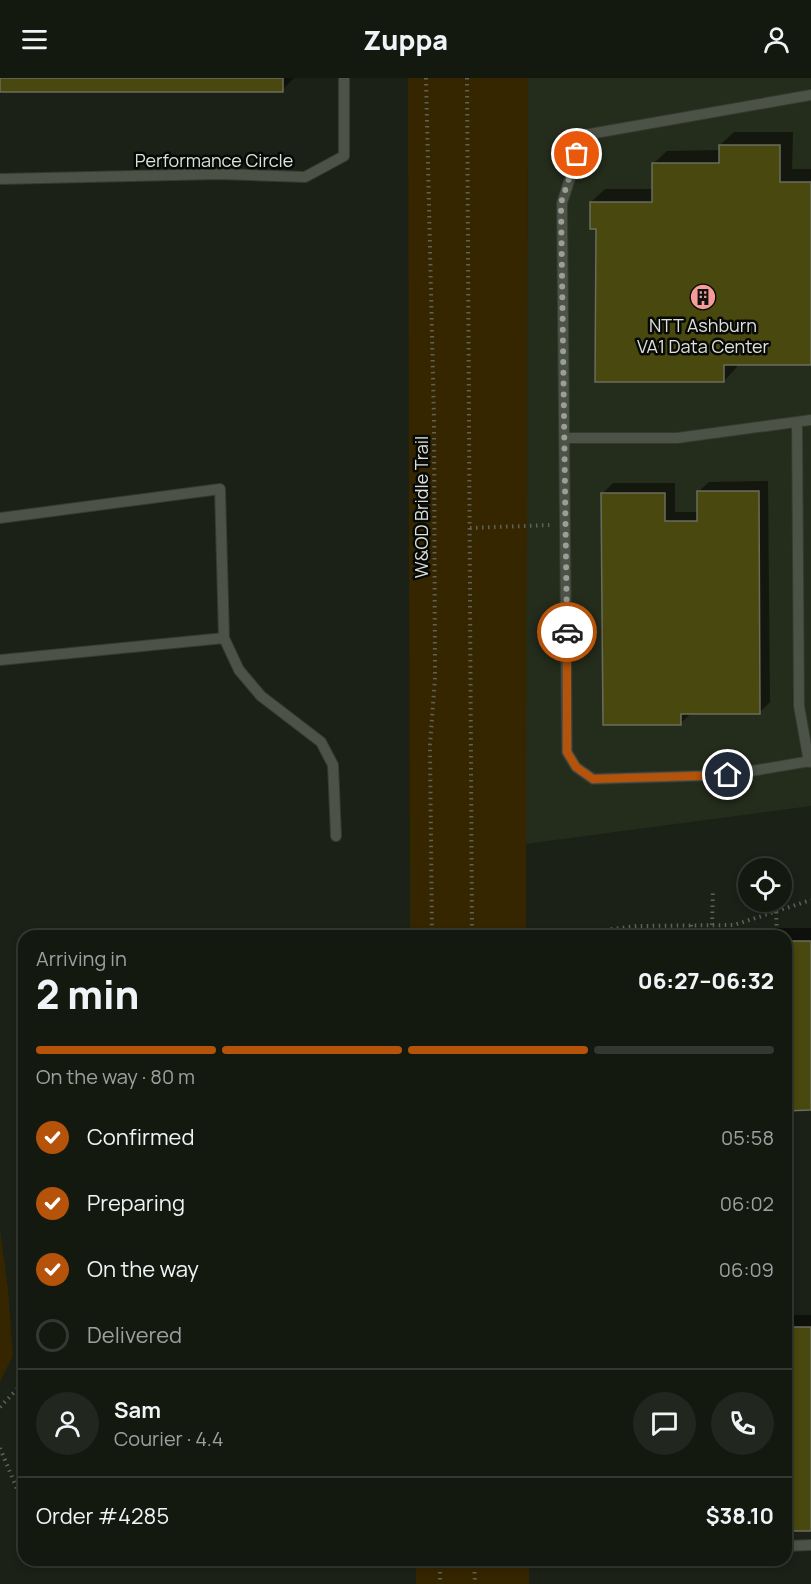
<!DOCTYPE html>
<html lang="en">
<head>
<meta charset="utf-8">
<style>
  :root { --surface:#141910; --page:#21261e; --text:#f1f3f6; --muted:#9da09f; --line:#333830; --accent:#b45309 }
  body { margin:0; font-family:Manrope,sans-serif; background:var(--page); color:var(--text); height:100vh; display:flex; flex-direction:column; font-size:22px; white-space:nowrap }
  * { box-sizing:border-box; margin:0 }
  p { font-size:20px; color:var(--muted) }
  .icon { flex:none; width:33px; height:33px; fill:none; stroke:currentColor; stroke-width:2; stroke-linecap:round; stroke-linejoin:round }
  .map { position:relative; flex:1; overflow:hidden }
  .sheet { position:absolute; left:18px; top:852px; width:774px; height:636px; display:flex; flex-direction:column; background:var(--surface); border-radius:18px; box-shadow:0 3px 9px #0003,0 0 0 2px var(--line) }
  .sheet>* { flex:none }
  .tools { position:absolute; left:738px; top:780px; display:grid; gap:12px }
  .tools a { display:grid; place-items:center; width:54px; height:54px; border-radius:50%; background:var(--surface); box-shadow:0 3px 9px #0003,0 0 0 2px var(--line); font-size:30px }
  .pin { position:absolute; display:grid; place-items:center; width:51px; height:51px; color:#fff; margin:-26px; border:3px solid #fff; border-radius:50%; box-shadow:0 2px 6px #0007 }
  .courier { position:absolute; display:grid; place-items:center; width:60px; height:60px; margin:-30px; border:4px solid #b45309; border-radius:50%; background:#fff; color:#222; box-shadow:0 2px 8px #0007 }
  .summary em { font-style:normal; font-weight:800 }
  .summary div { display:flex; flex-direction:column-reverse }
  .summary { display:flex; align-items:center; justify-content:space-between; height:102px; padding:0 18px }
  h1 { font-size:39px; font-weight:800; line-height:45px }
  .bar { display:grid; grid-template-columns:repeat(4,1fr); gap:9px 6px; align-content:center; height:72px; padding:0 18px }
  .bar i { height:8px; border-radius:4px; background:var(--line) }
  .bar .selected { background:var(--accent) }
  .bar p { grid-column:span 4 }
  .line { display:flex; align-items:center; gap:15px; padding:0 18px; border-top:2px solid var(--line) }
  .line div { flex:1 }
  .round { display:grid; place-items:center; flex:none; width:63px; height:63px; border-radius:32px; background:var(--page) }
  ol { padding:0 18px; list-style:none }
  li { display:flex; align-items:center; gap:18px; height:66px }
  li p { margin-inline-start:auto }
  li .icon { padding:6px; border-radius:50%; background:var(--accent); color:#fff; stroke-width:4 }
  li:last-child { color:var(--muted) }
  li i { width:33px; height:33px; border:3px solid var(--line); border-radius:50% }
  header { display:flex; justify-content:space-between; align-items:center; height:78px; padding:0 18px; background:var(--surface); font-size:27px; font-weight:800 }
  .map>svg:first-child { display:block }
  .built { fill:#242c1c }
  .green { fill:#352600 }
  .shadow { fill:#0007 }
  .building { fill:#49480e; stroke:#6b6c5e; stroke-width:1.5 }
  .lines { fill:none; stroke-linecap:round; stroke-linejoin:round }
  .service-casing { stroke:#363932; stroke-width:12 }
  .path { stroke:#5e6359; stroke-width:4; stroke-dasharray:1.5 4.5; stroke-linecap:butt }
  .service { stroke:#4c5246; stroke-width:10 }
  .done { stroke:#9a9e95; stroke-width:6; stroke-dasharray:0 10.8 }
  .route { stroke:#b45309; stroke-width:8 }
  .labels { text-anchor:middle; dominant-baseline:central; stroke-width:5; stroke-linejoin:round; paint-order:stroke }
  .street-label { font-size:18px; fill:#dee1da; stroke:#070906 }
  .poi-label { font-size:18px; fill:#dee1da; stroke:#070906 }
</style>
</head>
<body>
<header><svg class="icon" aria-label="menu" viewBox="0 0 24 24"><path d="M4 6h16M4 12h16M4 18h16"/></svg>Zuppa<svg class="icon" aria-label="person" viewBox="0 0 24 24"><circle cx="12" cy="8" r="4"/><path d="M4 21q1-7 8-7t8 7"/></svg></header>
<div class="map">
<svg width="811" height="1506" viewBox="0 0 811 1506">
  <rect width="100%" height="100%" fill="#1b2116"/>
  <path class="built" d="M528 0H811V728L525 766Z"/>
  <g class="green">
    <path d="M408 0H528L526 858H410Z"/>
    <path d="M0 1152 8 1211 13 1277 0 1304Z"/>
    <rect x="416" y="1482" width="113" height="24"/>
  </g>
  <g class="shadow">
    <path d="M0 0H294L282 12 0 13Z"/>
    <path d="M734 54H793L792 91H811V286H737V289L724 303 597 150 591 124 605 111H653V86L667 73 720 72V67Z"/>
    <path d="M768 403 770 624 760 634 691 635 681 645 603 415 613 405H675V434H699L698 414 709 404Z"/>
    <path d="M811 850V1031H786V858H628L635 851Z"/>
    <path d="M786 1237H811V1451L786 1452Z"/>
  </g>
  <g class="building">
    <rect x="0" y="0" width="283" height="14"/>
    <path d="M719 67H780V104H811V287H724V304H595L596 151H590V124H652V85H719Z"/>
    <path d="M697 413H759L760 636H681V647H603L601 415H665V443H697Z"/>
    <path d="M786 863H811V1032L786 1033Z"/>
    <rect x="786" y="1249" width="25" height="204"/>
  </g>
  <g class="lines">
    <g class="service-casing">
      <g id="service">
        <path d="M811 17 584 57 562 125 567 674 576 689 593 701 728 697 811 683"/>
        <path d="M0 101 220 96 305 99 344 78V0"/>
        <path d="M797 344 799 628 809 684"/>
        <path d="M566 360H677L811 342"/>
        <path d="M0 440 220 411 224 560"/>
        <path d="M0 582 224 560 239 592 261 618 321 664 333 687 336 758"/>
        <path d="M786 1468 811 1467"/>
      </g>
    </g>
    <g class="path">
      <path d="M426 0 434 341 435 600 430 667 432 858"/>
      <path d="M467 0 472 858"/>
      <path d="M470 450 550 447"/>
      <path d="M776 834 777 855"/>
      <path d="M691 847 692 857"/>
      <path d="M712 847 713 811"/>
      <path d="M613 858 612 851 637 848 734 847 811 822"/>
      <path d="M0 1329 24 1304"/>
      <path d="M0 1370 17 1411"/>
      <path d="M440 1482V1506"/>
      <path d="M474 1482 475 1506"/>
    </g>
    <use href="#service" class="service"/>
  </g>
  <g class="lines">
    <path class="done" d="M567 554 561 125 577 76"/>
    <path class="route" d="M567 554V674L576 689 593 701 728 697"/>
  </g>
  <defs>
    <g id="building-disc" transform="scale(1.35)"><circle r="9.5" fill="#f59b99" stroke="#070906"/><path d="M-4-6H4V6H1V3H-1V6H-4ZM-2.5-4.3h1.7v1.8h-1.7ZM.8-4.3h1.7v1.8H.8ZM-2.5-1h1.7V.8h-1.7ZM.8-1h1.7V.8H.8Z" fill="#111"/></g>
  </defs>
  <g fill-rule="evenodd">
    <use href="#building-disc" x="703" y="219"/>
  </g>
  <g class="labels">
    <g class="street-label">
      <text x="214" y="82">Performance Circle</text>
      <text transform="translate(421 429) rotate(-90)">W&amp;OD Bridle Trail</text>
    </g>
    <g class="poi-label">
      <text x="703" y="247">NTT Ashburn<tspan x="703" dy="21">VA1 Data Center</tspan></text>
    </g>
  </g>
</svg>
<div class="tools">
<a><svg class="icon" aria-label="locate" viewBox="0 0 24 24"><circle cx="12" cy="12" r="6"/><path d="M12 2v4M12 18v4M2 12h4M18 12h4"/></svg></a>
</div>
<div class="pin" style="left:577px;top:76px;background:#ea580c"><svg class="icon" aria-label="bag" viewBox="0 0 24 24"><path d="M5 8h14l-1 12H6zM9 8a3 3 0 0 1 6 0"/></svg></div>
<div class="pin" style="left:728px;top:697px;background:#1f2937"><svg class="icon" aria-label="home" viewBox="0 0 24 24"><path d="M3 11l9-7 9 7M6 9v11h12V9"/></svg></div>
<div class="courier" style="left:567px;top:554px"><svg class="icon" aria-label="car" viewBox="0 0 24 24"><path d="M5 17H2v-5l4-1 3-4h7l3 4 3 1v5h-3M9 17h6M6 11h13"/><circle cx="7" cy="17" r="2"/><circle cx="17" cy="17" r="2"/></svg></div>
<section class="sheet">
<div class="summary"><div><h1>2 min</h1><p>Arriving in</p></div><em>06:27–06:32</em></div>
<div class="bar"><i class="selected"></i><i class="selected"></i><i class="selected"></i><i></i><p>On the way · 80 m</p></div>
<ol>
<li><svg class="icon" aria-label="check" viewBox="0 0 24 24"><path d="M5 12l5 5 9-10"/></svg>Confirmed<p>05:58</p></li>
<li><svg class="icon" aria-label="check" viewBox="0 0 24 24"><path d="M5 12l5 5 9-10"/></svg>Preparing<p>06:02</p></li>
<li><svg class="icon" aria-label="check" viewBox="0 0 24 24"><path d="M5 12l5 5 9-10"/></svg>On the way<p>06:09</p></li>
<li><i></i>Delivered</li>
</ol>
<div class="line" style="height:108px"><a class="round"><svg class="icon" aria-label="person" viewBox="0 0 24 24"><circle cx="12" cy="8" r="4"/><path d="M4 21q1-7 8-7t8 7"/></svg></a><div><b>Sam</b><p>Courier · 4.4</p></div><a class="round"><svg class="icon" aria-label="chat" viewBox="0 0 24 24"><path d="M4 5h16v11H9l-5 4z"/></svg></a><a class="round"><svg class="icon" aria-label="phone" viewBox="0 0 24 24"><path d="M5 4h4l2 5-3 2q2 4 5 5l2-3 5 2v4C11 20 4 13 5 4z"/></svg></a></div>
<div class="line" style="height:78px"><div>Order #4285</div><b>$38.10</b></div>
</section>
</div>
</body>
</html>
